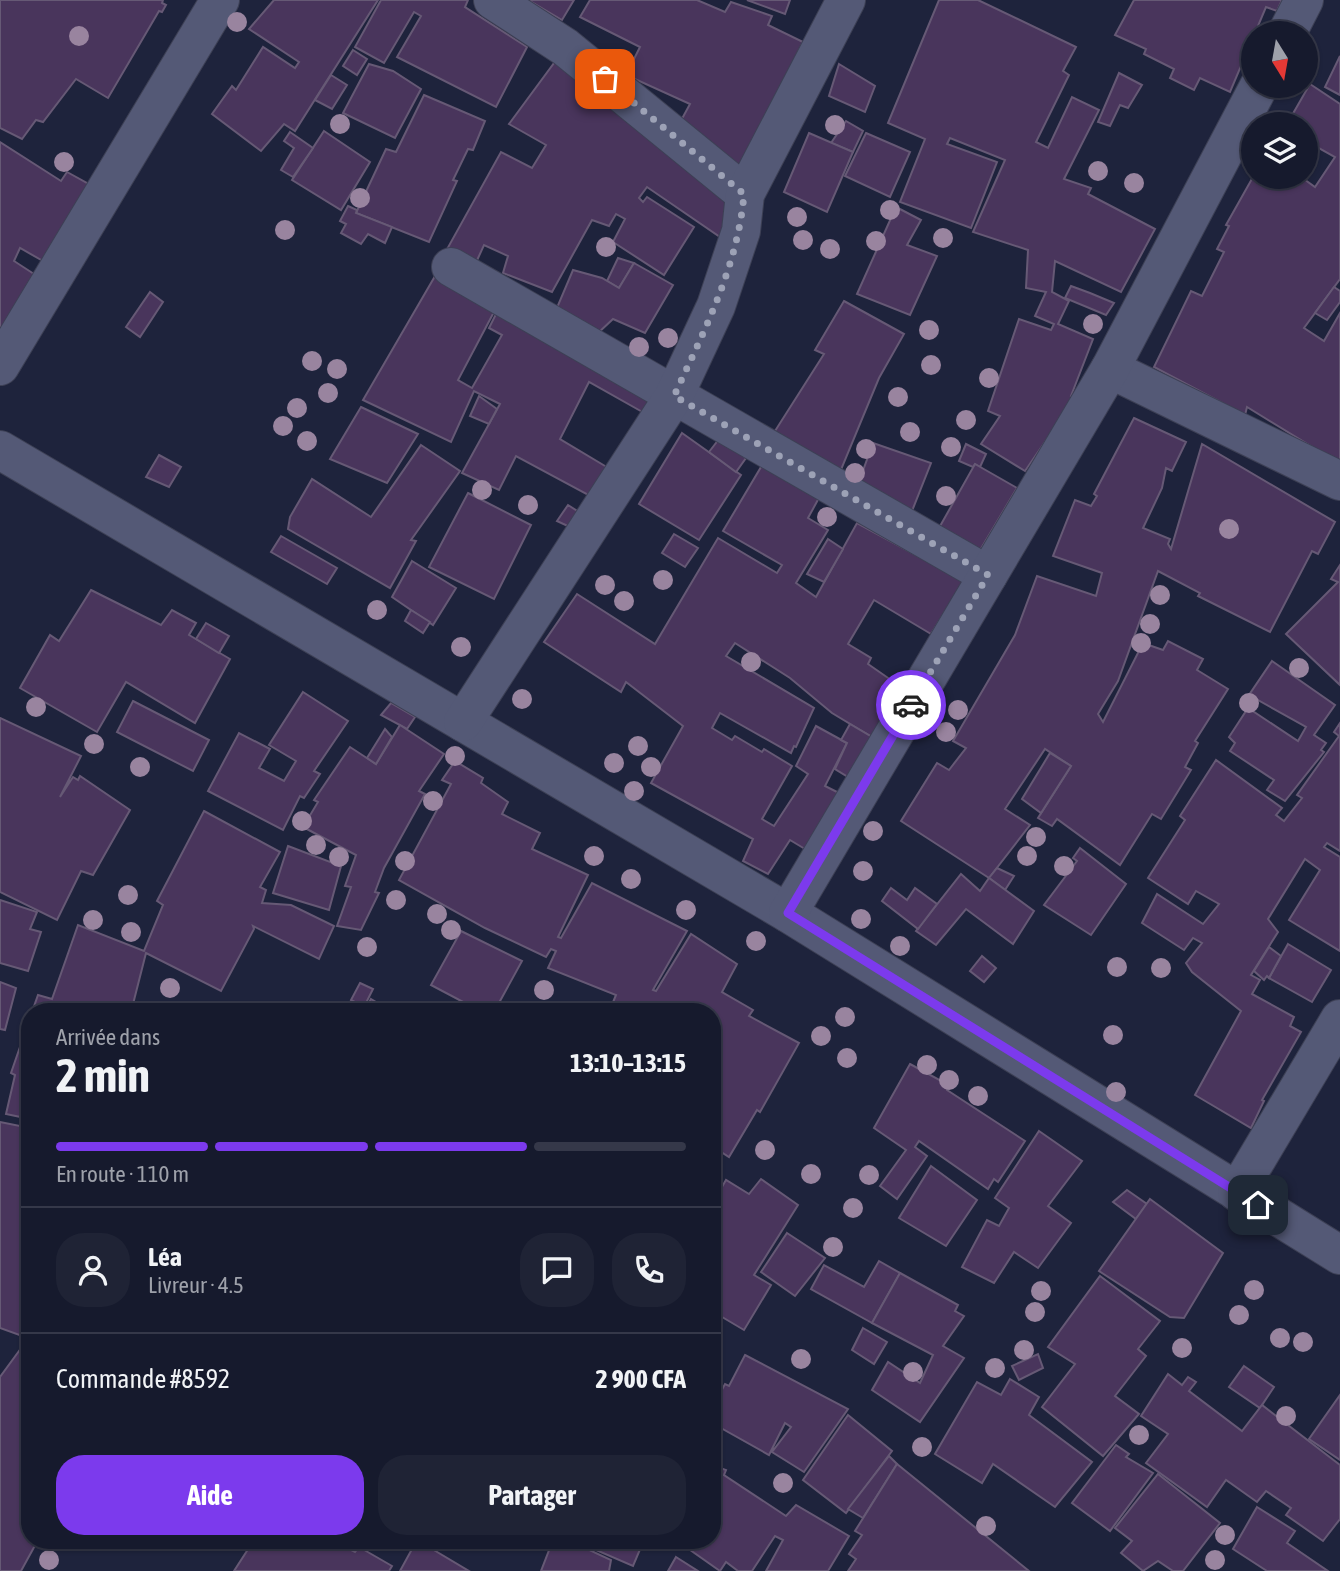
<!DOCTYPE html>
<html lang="fr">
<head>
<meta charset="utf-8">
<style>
  :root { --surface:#161a2d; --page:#1f2335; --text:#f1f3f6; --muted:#9ea1aa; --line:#353849; --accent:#7c3aed }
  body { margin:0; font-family:"Asap Condensed",sans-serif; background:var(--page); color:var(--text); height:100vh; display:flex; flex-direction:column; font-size:26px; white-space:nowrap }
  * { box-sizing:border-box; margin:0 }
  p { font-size:23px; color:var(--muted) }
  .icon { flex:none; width:38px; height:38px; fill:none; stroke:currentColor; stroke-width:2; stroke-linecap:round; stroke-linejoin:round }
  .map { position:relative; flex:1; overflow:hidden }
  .side { position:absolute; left:21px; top:1003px; width:700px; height:546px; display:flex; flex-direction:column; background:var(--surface); border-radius:28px; box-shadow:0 2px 5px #0004,0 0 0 2px var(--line) }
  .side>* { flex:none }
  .needle { width:46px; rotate:169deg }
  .controls { position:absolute; left:1241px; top:21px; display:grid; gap:14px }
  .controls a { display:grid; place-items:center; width:77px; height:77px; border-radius:50%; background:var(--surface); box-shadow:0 2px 5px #0004,0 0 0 2px var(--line); font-size:35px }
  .pin { position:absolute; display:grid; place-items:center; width:60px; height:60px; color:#fff; margin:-30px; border-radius:14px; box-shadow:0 4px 10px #0006 }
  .courier { position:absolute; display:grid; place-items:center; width:70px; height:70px; margin:-35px; border:5px solid #7c3aed; border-radius:50%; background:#fff; color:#222; box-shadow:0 2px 9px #0007 }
  .summary em { font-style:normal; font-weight:700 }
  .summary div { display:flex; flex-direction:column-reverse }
  .summary { display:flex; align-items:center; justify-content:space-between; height:119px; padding:0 35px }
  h1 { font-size:46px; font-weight:700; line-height:52px }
  .bar { display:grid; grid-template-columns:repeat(4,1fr); gap:10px 7px; align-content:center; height:84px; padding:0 35px }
  .bar i { height:9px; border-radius:5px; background:var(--line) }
  .bar .on { background:var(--accent) }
  .bar p { grid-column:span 4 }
  .line { display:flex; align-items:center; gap:18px; padding:0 35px; border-top:2px solid var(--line) }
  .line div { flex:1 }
  .round { display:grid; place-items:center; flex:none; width:74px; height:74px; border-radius:28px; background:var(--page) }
  .primary-button { display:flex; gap:14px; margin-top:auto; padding:14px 35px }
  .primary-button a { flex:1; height:80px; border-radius:28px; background:var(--accent); color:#fff; font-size:28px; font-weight:700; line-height:80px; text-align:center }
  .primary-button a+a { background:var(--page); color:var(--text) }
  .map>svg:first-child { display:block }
  .building { fill:#49355c; stroke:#665975; stroke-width:2 }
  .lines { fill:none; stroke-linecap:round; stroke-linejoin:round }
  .minor-casing { stroke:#3d4055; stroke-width:40 }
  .minor { stroke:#545976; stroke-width:38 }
  .tree { fill:#99849f }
  .done { stroke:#9da2b6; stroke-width:7; stroke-dasharray:0 12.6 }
  .route { stroke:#7c3aed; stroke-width:9 }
</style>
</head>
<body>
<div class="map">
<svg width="1340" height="1571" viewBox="0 0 1340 1571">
  <rect width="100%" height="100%" fill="#1e233c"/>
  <g class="building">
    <path d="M0 0H163L162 3 166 5 162 12 159 11 108 98 76 79 43 122 36 120 22 139 0 128Z"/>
    <path d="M274 0H378L295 131 284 124 261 151 212 114 232 86 236 90 263 47 295 68 299 62 249 29Z"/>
    <path d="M381 0H468L465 7 527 47 496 107 397 57 421 16 414 12 384 63 355 47Z"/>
    <path d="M528 0H574L562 20Z"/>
    <path d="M590 0H697L725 12 731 2 772 16 768 25 803 42 739 173 677 128 690 104 626 75 640 47 580 17Z"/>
    <path d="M747 0H790L785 14Z"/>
    <path d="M939 0H978L1076 47 1063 71 1069 75 1036 142 1048 148 1072 97 1099 110 1064 179 1091 188 1088 194 1155 229 1121 292 1055 261 1052 292 1069 301 1058 324 1093 339 1071 396 1075 398 1025 471 981 444 1000 416 988 411 1019 319 1051 330 1054 324 1035 316 1046 292 1026 288 1028 250 973 232 1005 160 950 138 947 144 997 162 971 228 900 202 925 139 888 123Z"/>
    <path d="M1134 0H1282L1277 11 1266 7 1230 92 1200 78 1194 90 1170 78 1174 69 1144 54 1146 49 1115 35Z"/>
    <path d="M353 50 367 59 357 75 343 66Z"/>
    <path d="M1340 56V95L1325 87Z"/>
    <path d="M557 59 741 212 723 239 647 187 639 198 643 202 647 197 694 227 664 275 613 242 625 219 616 214 609 226 592 220 552 292 503 273 508 256 484 245 474 267 446 251 501 152 532 168 546 145 509 124Z"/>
    <path d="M369 64 393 71 421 89 395 138 343 113Z"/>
    <path d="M839 64 875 86 865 112 829 96Z"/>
    <path d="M1119 73 1142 85 1128 108 1120 105 1110 126 1098 122Z"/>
    <path d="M331 75 347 85 332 109 315 100Z"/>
    <path d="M1310 84 1340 104V279L1304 328 1324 341 1340 313V464L1247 407 1245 415 1154 367 1191 291 1202 296 1224 252 1217 249 1229 226 1226 225 1253 177H1301L1315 187 1335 157 1306 141V124H1287Z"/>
    <path d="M424 95 485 121 473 150 468 149 453 180 457 181 429 242 356 213 386 149 396 152Z"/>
    <path d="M846 121 863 131 853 152 831 143Z"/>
    <path d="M324 131 370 162 341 210 292 180Z"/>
    <path d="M290 132 313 148 293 177 281 170 294 148 284 141Z"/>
    <path d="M809 133 853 152 827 212 784 192Z"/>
    <path d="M866 133 910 152 890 197 845 176Z"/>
    <path d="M0 142 61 181 67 172 94 187 50 265 20 248 14 261 34 274 0 333Z"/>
    <path d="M348 206 357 210 356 213 392 227 385 243 368 234 361 244 341 233 346 224 340 221Z"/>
    <path d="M896 207 921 220 907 245 937 256 910 315 857 294Z"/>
    <path d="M618 258 634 263 619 288 607 281Z"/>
    <path d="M634 263 673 285 645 333 613 319 597 334 556 310 573 270 602 278 619 288Z"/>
    <path d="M438 271 495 310 458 380 472 388 502 335 489 328 501 304 661 391 646 414 589 382 560 439 610 469 592 497 516 456 499 490 462 473 500 404 474 391 451 442 363 400Z"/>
    <path d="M1071 286 1090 293 1114 303 1106 315 1065 298Z"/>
    <path d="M1334 287 1340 291V302L1327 320 1315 313Z"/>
    <path d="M150 292 163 302 140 337 126 327Z"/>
    <path d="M844 301 904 334 879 378 838 477 768 442 824 354 815 350Z"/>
    <path d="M479 396 497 409 489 424 470 416Z"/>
    <path d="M361 407 418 434 387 483 330 459Z"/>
    <path d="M1134 418 1186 442 1172 471 1166 468 1162 488 1143 528 1170 539 1168 544 1171 549 1202 444 1335 522 1318 554 1312 551 1270 632 1198 596 1200 593 1158 571 1118 681 1098 714 1103 722 1143 643 1163 650 1168 641 1203 659 1197 670 1228 689 1195 741 1198 743 1185 767 1191 770 1161 819 1152 814 1120 865 1057 819 1052 826 1038 818 1071 766 1045 749 1005 809 1030 825 989 878 901 821 937 763 949 770 966 748 953 741 1015 635 1037 576 1096 596 1102 573 1053 556 1075 500 1091 506 1097 496 1094 494Z"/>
    <path d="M682 433 741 475 699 540 639 504Z"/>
    <path d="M719 439 746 458 736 472 709 452Z"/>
    <path d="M873 443 931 463 912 511 856 490Z"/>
    <path d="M966 444 986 454 980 467 975 464 973 467 959 461Z"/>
    <path d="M421 445 460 471 411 540 416 541 390 588 288 529 290 517 312 479 371 517Z"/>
    <path d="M159 455 181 467 169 487 146 477Z"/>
    <path d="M764 462 820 496 808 518 828 530 796 583 816 597 857 523 964 581 931 634 874 600 848 644 871 658 868 664 901 687 872 737 832 713 790 678 735 643 726 656 814 708 796 747 794 746 791 753 720 713 712 728 732 740 735 736 762 752 764 749 792 766 762 819 774 826 808 774 796 766 816 726 847 743 825 786 841 794 805 849 790 840 768 874 743 861 753 839 651 783 683 726 626 682 621 692 544 642 577 594 655 644 718 538 777 573 782 565 723 531Z"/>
    <path d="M975 464 1017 488 979 552 939 528Z"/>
    <path d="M468 493 531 525 494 599 429 567Z"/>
    <path d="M568 505 582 514 572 528 557 521Z"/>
    <path d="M674 534 698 548 685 567 662 553Z"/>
    <path d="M281 536 337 568 327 584 271 552Z"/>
    <path d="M828 539 843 549 824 582 807 574Z"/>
    <path d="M412 561 456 588 433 625 392 597Z"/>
    <path d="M1340 565V685L1286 634 1338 582 1331 579Z"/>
    <path d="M91 590 161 625 172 610 196 623 189 635 230 659 195 723 126 682 97 732 20 688 50 635 59 641Z"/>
    <path d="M411 610 430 622 423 633 405 621Z"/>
    <path d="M206 623 229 636 219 653 196 639Z"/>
    <path d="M1272 661 1335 705 1314 735 1326 743 1321 750 1324 752 1285 801 1267 790 1274 780 1230 751 1235 743 1229 737 1248 708 1298 741 1306 727 1249 695Z"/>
    <path d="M303 692 348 721 314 771 320 774 304 798 300 796 283 830 208 791 239 733 270 749 259 768 284 781 296 761 269 745Z"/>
    <path d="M133 701 209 740 193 771 117 732Z"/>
    <path d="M391 703 415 717 407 729 381 715Z"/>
    <path d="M0 718 81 756 60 797 73 777 78 780 80 776 130 810 93 875 81 871 57 920 0 892Z"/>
    <path d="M1340 723V851L1327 843 1324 847 1340 857V951L1289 920 1320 870 1305 859 1268 919 1278 932 1251 975 1260 980 1252 994 1294 1017 1290 1026 1301 1032 1262 1100 1264 1101 1251 1128 1195 1095 1241 1011 1192 972 1186 963 1202 943 1193 938 1184 950 1142 923 1157 894 1203 924 1219 904 1196 891 1188 904 1148 878 1185 820 1180 816 1216 760 1282 808 1276 815 1284 821 1302 798 1297 795 1339 736 1334 732Z"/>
    <path d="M850 724 872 737 853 780 835 769 847 743 841 740Z"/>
    <path d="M400 725 444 754 419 791 425 794 384 868 375 892 379 893 361 930 337 926 351 887 345 886 356 855 303 827 318 802 314 800 350 747 376 764Z"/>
    <path d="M385 729 392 737 376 764 367 758Z"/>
    <path d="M1050 753 1071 766 1041 813 1022 799Z"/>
    <path d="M455 761 483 778 481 783 508 802 502 814 540 833 532 849 588 875 558 937 561 938 592 883 687 931 653 990 656 991 691 934 737 964 722 992 753 1010 749 1016 799 1043 760 1112 757 1110 729 1157 712 1146V1012H609L616 995 548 968 556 951 551 949 546 957 485 928 399 880 451 784 442 780Z"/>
    <path d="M204 811 280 852 260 887 266 890 262 903 291 905 334 926 319 959 253 926 254 929 221 991 146 953 131 1012H32L38 995 52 999 78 925 144 951 163 905 157 901Z"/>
    <path d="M288 846 341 866 329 910 273 893Z"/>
    <path d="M1080 848 1126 884 1091 935 1044 905 1077 861 1073 858Z"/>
    <path d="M997 868 1014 876 1005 890 989 878Z"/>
    <path d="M961 874 980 891 989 878 1034 911 1013 944 966 909 936 945 916 931Z"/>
    <path d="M891 888 907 900 915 888 937 904 918 929 882 901Z"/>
    <path d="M0 900 37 912 30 929 41 932 28 971 0 963Z"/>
    <path d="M461 931 522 961 494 1012H482L431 985Z"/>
    <path d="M1288 944 1331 970 1312 1002 1269 978Z"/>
    <path d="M1269 947 1281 956 1269 978 1267 976 1264 980 1254 971Z"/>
    <path d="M982 956 996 968 984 982 970 971Z"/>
    <path d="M0 982 16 988 5 1030 0 1029Z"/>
    <path d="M360 983 373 989 364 1007 351 1000Z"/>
    <path d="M371 999 393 1012H364Z"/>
    <path d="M286 1004 307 1012H283Z"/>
    <path d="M30 1018V1119L6 1114 15 1075 11 1073Z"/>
    <path d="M910 1064 947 1084V1090L1025 1141 998 1182 994 1179 988 1189 919 1141 915 1147 927 1156 897 1199 880 1186 906 1150 874 1128Z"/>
    <path d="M0 1122 30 1128V1323L25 1337 0 1328Z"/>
    <path d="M1039 1131 1082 1161 1048 1206 1071 1223 1038 1268 1014 1252 994 1283 962 1267 987 1220 999 1226 1009 1208 995 1198Z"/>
    <path d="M931 1166 977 1200 946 1246 899 1218Z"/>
    <path d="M761 1179 798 1205 754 1275 771 1285 744 1330 712 1311V1204L726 1180 749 1194Z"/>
    <path d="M1127 1190 1147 1204 1136 1219 1113 1202Z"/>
    <path d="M1150 1199 1223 1253 1184 1318 1170 1317 1099 1271Z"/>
    <path d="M787 1233 825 1258 795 1296 761 1272Z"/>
    <path d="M879 1261 900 1273 872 1323 811 1289 824 1265 864 1287Z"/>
    <path d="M900 1273 958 1305 955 1311 964 1316 943 1346 964 1358 920 1422 872 1390 888 1362 920 1383 933 1355 872 1323Z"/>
    <path d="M1100 1276 1160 1321 1138 1349 1146 1356 1115 1396 1139 1414 1103 1456 1042 1407 1075 1364 1048 1347Z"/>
    <path d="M863 1328 887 1342 874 1364 852 1350Z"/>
    <path d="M30 1336V1540H38L21 1571H0V1377Z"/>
    <path d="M1038 1354 1043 1368 1019 1380 1012 1366Z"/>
    <path d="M745 1355 848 1409 804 1472 772 1452 791 1427 785 1423 769 1455 712 1423V1408L725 1384 729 1386Z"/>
    <path d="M1244 1366 1274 1387 1260 1408 1229 1387Z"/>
    <path d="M1168 1374 1182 1385 1188 1377 1196 1382 1189 1391 1242 1431 1262 1405 1340 1465V1519L1323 1541 1286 1515 1291 1508 1266 1491 1257 1502 1226 1480 1207 1507 1146 1463 1168 1434 1141 1416Z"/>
    <path d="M1010 1379 1039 1397 1029 1415 1092 1462 1055 1507 993 1464 982 1483 935 1454 977 1382 1001 1395Z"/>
    <path d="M1340 1395V1460L1309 1439Z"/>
    <path d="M848 1415 892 1451 846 1513 803 1480Z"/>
    <path d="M1116 1445 1129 1454 1126 1457 1153 1473 1110 1531 1072 1503Z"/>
    <path d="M889 1456 897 1464 863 1518 848 1509Z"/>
    <path d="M897 1464 1029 1571H848L856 1559 849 1554 862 1535 855 1531Z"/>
    <path d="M712 1465 726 1470 724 1475 786 1516 796 1505 849 1536 828 1571H766L783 1540 775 1536 752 1571H738L726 1562 720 1571 676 1540H712Z"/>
    <path d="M1158 1474 1220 1523 1183 1571H1173L1158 1561 1143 1571 1121 1553 1132 1541 1115 1528Z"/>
    <path d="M1257 1507 1295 1531 1287 1543 1328 1571H1267L1233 1549Z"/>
    <path d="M254 1540H332L355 1552 359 1547 392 1566 389 1571H234Z"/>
    <path d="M417 1540 469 1571H400Z"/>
    <path d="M553 1540H568L611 1560 609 1571H541Z"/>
    <path d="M601 1540H644L633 1566 596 1550Z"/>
    <path d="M676 1557 698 1571H668Z"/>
  </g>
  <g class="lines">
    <g class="minor-casing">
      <g id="minor">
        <path d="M493 0 565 47 745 194"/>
        <path d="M1287 33 1304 0"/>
        <path d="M451 267 988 575"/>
        <path d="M0 366 220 0"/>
        <path d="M1110 369 1340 481"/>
        <path d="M0 450 788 913 1340 1255"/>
        <path d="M463 722 674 396 716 306 741 231 745 194 846 0"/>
        <path d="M788 913 1110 369 1259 86"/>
        <path d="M1237 1192 1340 1019"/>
      </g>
    </g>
    <use href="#minor" class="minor"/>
  </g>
  <g class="tree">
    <circle cx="237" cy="22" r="10"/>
    <circle cx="79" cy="36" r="10"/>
    <circle cx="340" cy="124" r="10"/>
    <circle cx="835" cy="125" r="10"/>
    <circle cx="64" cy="162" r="10"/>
    <circle cx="1098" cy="171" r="10"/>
    <circle cx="1134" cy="183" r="10"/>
    <circle cx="360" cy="198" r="10"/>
    <circle cx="890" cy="210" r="10"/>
    <circle cx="797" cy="217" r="10"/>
    <circle cx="285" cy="230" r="10"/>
    <circle cx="943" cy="238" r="10"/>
    <circle cx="803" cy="240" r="10"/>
    <circle cx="876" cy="241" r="10"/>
    <circle cx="606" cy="247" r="10"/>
    <circle cx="830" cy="249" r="10"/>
    <circle cx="1093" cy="324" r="10"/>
    <circle cx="929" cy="330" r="10"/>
    <circle cx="668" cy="338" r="10"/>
    <circle cx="639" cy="347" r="10"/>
    <circle cx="312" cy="361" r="10"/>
    <circle cx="931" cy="365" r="10"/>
    <circle cx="337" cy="369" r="10"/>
    <circle cx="989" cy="378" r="10"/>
    <circle cx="328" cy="393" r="10"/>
    <circle cx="898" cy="397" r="10"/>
    <circle cx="297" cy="408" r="10"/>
    <circle cx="966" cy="420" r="10"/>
    <circle cx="283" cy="426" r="10"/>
    <circle cx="910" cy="432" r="10"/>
    <circle cx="307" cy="441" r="10"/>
    <circle cx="951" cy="447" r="10"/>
    <circle cx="866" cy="449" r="10"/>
    <circle cx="855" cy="473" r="10"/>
    <circle cx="482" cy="490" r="10"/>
    <circle cx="946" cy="496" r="10"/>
    <circle cx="528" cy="505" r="10"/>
    <circle cx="827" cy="517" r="10"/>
    <circle cx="1229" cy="529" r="10"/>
    <circle cx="663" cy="580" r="10"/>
    <circle cx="605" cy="585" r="10"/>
    <circle cx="1160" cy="595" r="10"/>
    <circle cx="624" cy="601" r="10"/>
    <circle cx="377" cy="610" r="10"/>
    <circle cx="1150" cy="624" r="10"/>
    <circle cx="1141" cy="643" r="10"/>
    <circle cx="461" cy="647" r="10"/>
    <circle cx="751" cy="662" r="10"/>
    <circle cx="1299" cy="668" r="10"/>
    <circle cx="522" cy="699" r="10"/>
    <circle cx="1249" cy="703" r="10"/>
    <circle cx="36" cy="707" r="10"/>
    <circle cx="958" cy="710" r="10"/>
    <circle cx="946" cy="732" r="10"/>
    <circle cx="94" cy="744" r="10"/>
    <circle cx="638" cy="746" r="10"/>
    <circle cx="455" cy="756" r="10"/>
    <circle cx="614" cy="763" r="10"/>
    <circle cx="140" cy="767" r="10"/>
    <circle cx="651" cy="767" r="10"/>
    <circle cx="634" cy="791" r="10"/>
    <circle cx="433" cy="801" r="10"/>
    <circle cx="302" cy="821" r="10"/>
    <circle cx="873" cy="831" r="10"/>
    <circle cx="1036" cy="837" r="10"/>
    <circle cx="316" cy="845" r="10"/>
    <circle cx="594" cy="856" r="10"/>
    <circle cx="1027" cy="856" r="10"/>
    <circle cx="339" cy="857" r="10"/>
    <circle cx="405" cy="861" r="10"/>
    <circle cx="1064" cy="866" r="10"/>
    <circle cx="863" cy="871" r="10"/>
    <circle cx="631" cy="879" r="10"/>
    <circle cx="128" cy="895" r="10"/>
    <circle cx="396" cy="900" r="10"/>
    <circle cx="686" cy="910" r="10"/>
    <circle cx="437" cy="914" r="10"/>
    <circle cx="861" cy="919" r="10"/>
    <circle cx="93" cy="920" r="10"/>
    <circle cx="451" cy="930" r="10"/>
    <circle cx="131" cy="932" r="10"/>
    <circle cx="756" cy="941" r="10"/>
    <circle cx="900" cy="946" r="10"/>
    <circle cx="367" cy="947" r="10"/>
    <circle cx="1117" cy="967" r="10"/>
    <circle cx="1161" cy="968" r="10"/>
    <circle cx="170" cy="988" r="10"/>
    <circle cx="544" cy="990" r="10"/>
    <circle cx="845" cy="1017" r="10"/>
    <circle cx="1113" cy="1035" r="10"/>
    <circle cx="821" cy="1036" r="10"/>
    <circle cx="847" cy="1058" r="10"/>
    <circle cx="927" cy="1065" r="10"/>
    <circle cx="949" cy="1080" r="10"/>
    <circle cx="1116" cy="1092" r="10"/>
    <circle cx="978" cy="1096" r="10"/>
    <circle cx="765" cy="1150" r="10"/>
    <circle cx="811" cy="1174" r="10"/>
    <circle cx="869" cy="1175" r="10"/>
    <circle cx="853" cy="1208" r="10"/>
    <circle cx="833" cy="1247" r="10"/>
    <circle cx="1254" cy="1290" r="10"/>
    <circle cx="1041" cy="1291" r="10"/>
    <circle cx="1035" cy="1312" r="10"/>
    <circle cx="1239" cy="1315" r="10"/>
    <circle cx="1280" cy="1338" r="10"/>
    <circle cx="1303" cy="1342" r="10"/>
    <circle cx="1182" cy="1348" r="10"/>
    <circle cx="1024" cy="1350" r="10"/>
    <circle cx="801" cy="1359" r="10"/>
    <circle cx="995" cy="1368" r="10"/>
    <circle cx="913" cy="1372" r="10"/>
    <circle cx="1286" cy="1416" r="10"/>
    <circle cx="1139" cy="1435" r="10"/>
    <circle cx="922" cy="1447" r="10"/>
    <circle cx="783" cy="1483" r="10"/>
    <circle cx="986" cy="1526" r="10"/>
    <circle cx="1225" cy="1535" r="10"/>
    <circle cx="49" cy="1560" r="10"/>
    <circle cx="1215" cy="1560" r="10"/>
  </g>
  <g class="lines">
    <path class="done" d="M605 79 744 194C738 266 704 331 674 396L988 575 911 705"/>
    <path class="route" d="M911 705 788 913 1258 1205"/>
  </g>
</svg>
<div class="controls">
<a><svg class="needle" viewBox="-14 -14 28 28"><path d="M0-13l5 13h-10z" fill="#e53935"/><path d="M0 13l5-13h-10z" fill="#9ea1aa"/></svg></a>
<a><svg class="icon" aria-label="layers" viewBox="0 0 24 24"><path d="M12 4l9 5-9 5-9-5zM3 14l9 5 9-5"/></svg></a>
</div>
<div class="pin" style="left:605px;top:79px;background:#ea580c"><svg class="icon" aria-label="bag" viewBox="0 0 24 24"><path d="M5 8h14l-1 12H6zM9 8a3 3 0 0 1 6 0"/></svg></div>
<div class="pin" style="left:1258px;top:1205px;background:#1f2937"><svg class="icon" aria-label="home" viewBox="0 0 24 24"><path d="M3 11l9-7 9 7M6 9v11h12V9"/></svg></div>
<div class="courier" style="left:911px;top:705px"><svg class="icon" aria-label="car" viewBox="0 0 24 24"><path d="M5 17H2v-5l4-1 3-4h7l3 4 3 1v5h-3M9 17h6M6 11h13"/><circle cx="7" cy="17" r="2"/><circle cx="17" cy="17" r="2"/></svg></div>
<section class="side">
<div class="summary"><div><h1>2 min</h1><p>Arrivée dans</p></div><em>13:10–13:15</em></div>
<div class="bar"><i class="on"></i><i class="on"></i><i class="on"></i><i></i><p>En route · 110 m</p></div>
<div class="line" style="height:126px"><a class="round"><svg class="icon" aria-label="person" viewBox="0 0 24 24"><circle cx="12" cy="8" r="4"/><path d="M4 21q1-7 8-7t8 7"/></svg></a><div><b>Léa</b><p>Livreur · 4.5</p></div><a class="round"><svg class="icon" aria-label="chat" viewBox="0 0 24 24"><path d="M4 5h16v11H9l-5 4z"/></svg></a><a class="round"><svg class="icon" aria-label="phone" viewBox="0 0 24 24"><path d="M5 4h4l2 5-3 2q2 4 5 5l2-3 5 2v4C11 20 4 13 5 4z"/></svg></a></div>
<div class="line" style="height:91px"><div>Commande #8592</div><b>2 900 CFA</b></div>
<div class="primary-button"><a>Aide</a><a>Partager</a></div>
</section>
</div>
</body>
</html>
